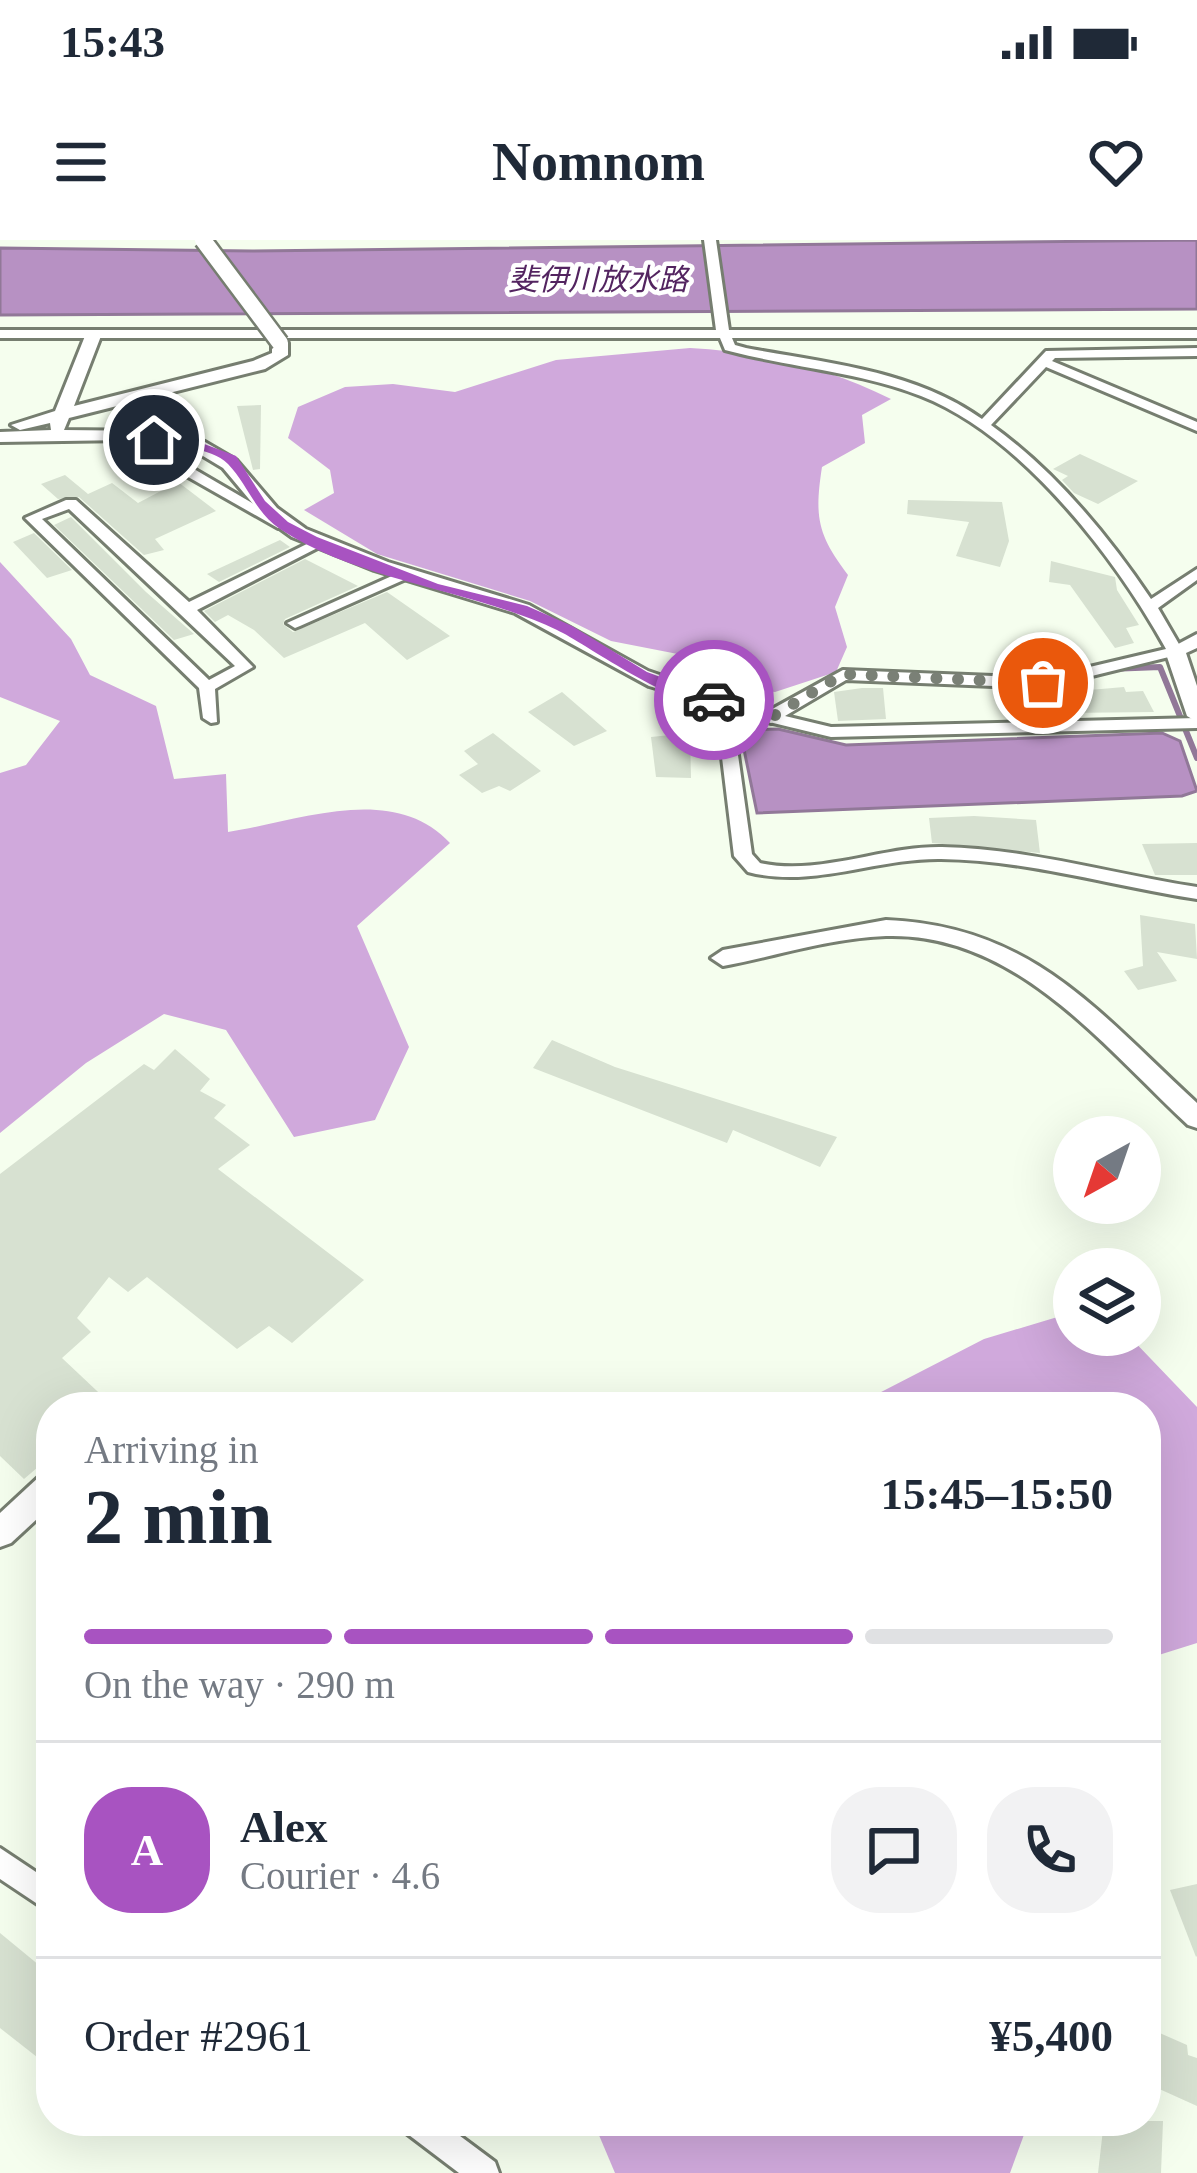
<!DOCTYPE html>
<html lang="en">
<head>
<meta charset="utf-8">
<style>
  :root { --surface:#fff; --page:#f2f2f3; --text:#1f2937; --muted:#747a83; --line:#e0e1e3; --accent:#a853c1 }
  body { margin:0; font-family:"Times New Roman","Noto Sans JP",serif; background:var(--page); color:var(--text); height:100vh; display:flex; flex-direction:column; font-size:45px; white-space:nowrap }
  * { box-sizing:border-box; margin:0 }
  p { font-size:39px; color:var(--muted) }
  .icon { flex:none; width:66px; height:66px; fill:none; stroke:currentColor; stroke-width:2; stroke-linecap:round; stroke-linejoin:round }
  .map { position:relative; flex:1; overflow:hidden }
  .details { position:absolute; left:36px; top:1152px; width:1125px; height:744px; display:flex; flex-direction:column; background:var(--surface); border-radius:48px; box-shadow:0 12px 48px #0002 }
  .details>* { flex:none }
  .needle { width:78px; rotate:220deg }
  .buttons { position:absolute; left:1053px; top:876px; display:grid; gap:24px }
  .buttons a { display:grid; place-items:center; width:108px; height:108px; border-radius:50%; background:var(--surface); box-shadow:0 12px 48px #0002; font-size:60px }
  .pin { position:absolute; display:grid; place-items:center; width:102px; height:102px; color:#fff; margin:-51px; border:6px solid #fff; border-radius:50%; box-shadow:0 3px 12px #0007 }
  .courier { position:absolute; display:grid; place-items:center; width:120px; height:120px; margin:-60px; border:9px solid #a853c1; border-radius:50%; background:#fff; color:#222; box-shadow:0 3px 15px #0007 }
  .summary em { font-style:normal; font-weight:600 }
  .summary div { display:flex; flex-direction:column-reverse }
  .summary { display:flex; align-items:center; justify-content:space-between; height:204px; padding:0 48px }
  h1 { font-size:78px; font-weight:600; line-height:90px }
  .bar { display:grid; grid-template-columns:repeat(4,1fr); gap:18px 12px; align-content:center; height:144px; padding:0 48px }
  .bar i { height:15px; border-radius:9px; background:var(--line) }
  .bar .current { background:var(--accent) }
  .bar p { grid-column:span 4 }
  .line { display:flex; align-items:center; gap:30px; padding:0 48px; border-top:3px solid var(--line) }
  .line div { flex:1 }
  .round { display:grid; place-items:center; flex:none; width:126px; height:126px; border-radius:48px; background:var(--page) }
  .status { display:flex; justify-content:space-between; align-items:center; height:84px; padding:0 60px; background:var(--surface); direction:ltr }
  .status svg { height:33px; fill:currentColor }
  header { display:flex; justify-content:space-between; align-items:center; height:156px; padding:0 48px; background:var(--surface); font-size:54px; font-weight:600 }
  .map>svg:first-child { display:block }
  .forest { fill:#d0a9dc }
  .water { fill:#b791c3; stroke:#917898; stroke-width:3 }
  .lines { fill:none; stroke-linecap:round; stroke-linejoin:round }
  .stream { stroke:#917898; stroke-width:6 }
  .building { fill:#d7e1d1 }
  .minor-casing { stroke:#767e70; stroke-width:6 }
  .tertiary-casing { stroke:#767e70; stroke-width:6 }
  .minor { fill:#fff; fill-rule:evenodd }
  .tertiary { fill:#fff; fill-rule:evenodd }
  .tertiary-bridge-casing { stroke:#767e70; stroke-width:21; stroke-linecap:butt }
  .tertiary-bridge { stroke:#fff; stroke-width:16 }
  .route { fill:#a853c1 }
  .done { stroke:#7a8076; stroke-width:12; stroke-dasharray:0 21.6 }
  .labels { text-anchor:middle; dominant-baseline:central; stroke-width:9; stroke-linejoin:round; paint-order:stroke }
  .far-water-label { font-size:30px; font-style:italic; fill:#532460; stroke:#fff }
</style>
</head>
<body>
<div class="status"><b>15:43</b><svg viewBox="0 0 49 12"><path d="M0 12V9h3v3zM5 12V6h3v6zM10 12V3h3v9zM15 12V0h3v12zM26 1h20v11H26zM47 4h2v5h-2z"/></svg></div>
<header><svg class="icon" aria-label="menu" viewBox="0 0 24 24"><path d="M4 6h16M4 12h16M4 18h16"/></svg>Nomnom<svg class="icon" aria-label="heart" viewBox="0 0 24 24"><path d="M12 20l-8-8c-3-5 5-10 8-4 3-6 11-1 8 4z"/></svg></header>
<div class="map">
<svg width="1197" height="1933" viewBox="0 0 1197 1933">
  <rect width="100%" height="100%" fill="#f5feee"/>
  <g class="forest">
    <path d="M690 108C762 112 826 127 891 159L862 175 865 203 822 227C814 278 818 295 848 335L835 367 847 407 836 432 775 452 727 446 688 416 611 401 530 361 377 314 304 270 334 253 330 230 288 198 298 167 345 147 393 144 455 152 556 120Z"/>
    <path d="M0 322 71 399 90 435 156 466 174 539 226 534 228 592C300 581 393 542 450 603L357 686 409 807 375 880 294 897 226 790 164 774 86 823 0 893V533L26 525 60 481 0 457Z"/>
    <path d="M1074 1072V1095H1128L1197 1167V1403L1146 1419V1167H852L984 1099Z"/>
    <path d="M593 1881H1029L1010 1933H615Z"/>
  </g>
  <g class="water">
    <path d="M1197 0V69L0 75V8L252 11Z"/>
    <path d="M778 489 846 505 1162 493 1180 501 1197 551 1182 556 757 573 740 490Z"/>
  </g>
  <g class="lines">
    <path class="stream" d="M1059 431 1160 427 1197 518"/>
  </g>
  <g class="building">
    <path d="M261 165 260 229 253 230 237 166Z"/>
    <path d="M1080 214 1138 241 1098 264 1074 253 1062 240 1068 236 1053 229Z"/>
    <path d="M65 235 88 254 112 243 138 263 178 242 216 271 155 299 164 310 144 315 79 257 58 259 41 244Z"/>
    <path d="M908 260 1002 262 1009 301 1000 327 956 316 969 282 907 274Z"/>
    <path d="M71 277 146 352 194 394 174 400 54 285Z"/>
    <path d="M34 293 72 330 47 338 13 302Z"/>
    <path d="M280 300 290 307 219 342 207 334Z"/>
    <path d="M305 319 358 346 285 379 283 384 293 392 387 352 450 396 407 420 365 383 284 418 254 390 228 375 215 382 204 371Z"/>
    <path d="M1051 321 1115 337 1117 350 1139 385 1126 388 1134 403 1115 408 1070 345 1049 342Z"/>
    <path d="M1124 447 1126 452 1143 451 1154 472 1064 473 1055 453Z"/>
    <path d="M862 448H883L886 479 838 481 834 452Z"/>
    <path d="M562 452 607 491 574 506 528 472Z"/>
    <path d="M493 493 541 531 510 551 499 546 482 553 459 535 478 524 464 511Z"/>
    <path d="M690 493 691 538 656 537 651 497Z"/>
    <path d="M974 576 1036 580 1040 613 932 603 929 578Z"/>
    <path d="M1197 603V635H1155L1142 604Z"/>
    <path d="M1140 675 1195 684 1197 719 1157 712 1177 741 1138 750 1124 731 1143 726Z"/>
    <path d="M552 800 615 827 837 897 820 927 733 890 727 903 533 828Z"/>
    <path d="M175 809 210 839 200 851 226 865 214 878 250 905 218 929 364 1040 292 1103 269 1086 237 1109 147 1037 128 1052 109 1037 77 1078 91 1092 62 1118 114 1167H51V1216L24 1239 0 1216V934L144 824 154 830Z"/>
    <path d="M1197 1644V1716L1196 1717 1170 1650Z"/>
    <path d="M0 1693 51 1735V1828L0 1788Z"/>
    <path d="M1146 1787 1187 1805 1188 1815 1197 1818V1866L1146 1843Z"/>
    <path d="M1104 1881H1163L1161 1933H1098Z"/>
  </g>
  <g class="lines">
    <g class="minor-casing">
      <g id="minor">
        <path d="M704 0H716L729 90H1197V98H732L735 105 746 108C826 123 914 130 982 179L1046 111 1197 108V116L1055 118 1052 121 1197 182V191L1046 127 991 185C1054 230 1108 295 1151 359L1197 329V340L1158 368 1183 411 1181 414 1043 448 846 440 785 476 831 487 1197 478V488L831 497 765 481V473L843 430 1043 438 1166 409C1115 317 1021 195 921 156 860 132 795 128 733 112L725 110 720 98H0V90H716Z"/>
        <path d="M160 215H170L290 285 278 288 160 221Z"/>
        <path d="M66 260H76L189 362 315 300 327 303 197 370 253 427 215 449 217 482 211 483 203 478 199 448 25 278ZM69 269 235 426 209 440 42 279Z"/>
        <path d="M403 331 410 335 408 338 300 386 295 388 287 383Z"/>
        <path d="M743 464 751 469 736 501 752 614 760 623C819 636 882 606 942 607 1029 609 1112 634 1197 647V659C1112 646 1027 620 941 619 876 618 812 649 748 632L734 616 720 501 735 469Z"/>
        <path d="M0 1608 51 1642V1673L0 1639Z"/>
        <path d="M401 1881H440L495 1922 499 1933H459L405 1892Z"/>
      </g>
    </g>
    <g class="tertiary-casing">
      <g id="tertiary">
        <path d="M93 91 101 96 74 166 253 121 272 113V103L280 98 288 103V115L265 129 69 178 64 190 152 191 205 202 236 220 277 268 306 289 388 322 529 365 648 431 782 477 771 483 649 446 515 373 374 330 292 297 263 276 223 228 193 210 126 200 0 202V192L51 190 50 183 20 190 11 185 55 171 85 96Z"/>
        <path d="M1197 394V408L1186 413 1197 446V482L1187 476 1165 411Z"/>
        <path d="M886 680C1032 686 1097 771 1197 863V888L1188 885C1102 805 1015 692 886 696 831 698 776 716 723 726L711 718 723 710Z"/>
        <path d="M51 1232V1266L11 1303 0 1307V1273L40 1236Z"/>
      </g>
    </g>
    <use href="#minor" class="minor"/>
    <use href="#tertiary" class="tertiary"/>
    <g class="tertiary-bridge-casing">
      <path id="tertiary-bridge" d="M203 0 280 103"/>
    </g>
    <use href="#tertiary-bridge" class="tertiary-bridge"/>
  </g>
  <path class="route" d="M154 196 199 202 236 216 265 261 288 282 317 297 438 344 527 366 572 386 647 432 722 460C689 480 589 405 557 390 471 349 360 342 280 289 255 272 248 245 228 224 210 206 173 207 149 202Z"/>
  <g class="lines">
    <path class="done" d="M714 460 770 478 843 434 1043 443"/>
  </g>
  <g class="labels">
    <g class="far-water-label">
      <text x="598" y="39">斐伊川放水路</text>
    </g>
  </g>
</svg>
<div class="buttons">
<a><svg class="needle" viewBox="-14 -14 28 28"><path d="M0-13l5 13h-10z" fill="#e53935"/><path d="M0 13l5-13h-10z" fill="#747a83"/></svg></a>
<a><svg class="icon" aria-label="layers" viewBox="0 0 24 24"><path d="M12 4l9 5-9 5-9-5zM3 14l9 5 9-5"/></svg></a>
</div>
<div class="pin" style="left:1043px;top:443px;background:#ea580c"><svg class="icon" aria-label="bag" viewBox="0 0 24 24"><path d="M5 8h14l-1 12H6zM9 8a3 3 0 0 1 6 0"/></svg></div>
<div class="pin" style="left:154px;top:200px;background:#1f2937"><svg class="icon" aria-label="home" viewBox="0 0 24 24"><path d="M3 11l9-7 9 7M6 9v11h12V9"/></svg></div>
<div class="courier" style="left:714px;top:460px"><svg class="icon" aria-label="car" viewBox="0 0 24 24"><path d="M5 17H2v-5l4-1 3-4h7l3 4 3 1v5h-3M9 17h6M6 11h13"/><circle cx="7" cy="17" r="2"/><circle cx="17" cy="17" r="2"/></svg></div>
<section class="details">
<div class="summary"><div><h1>2 min</h1><p>Arriving in</p></div><em>15:45–15:50</em></div>
<div class="bar"><i class="current"></i><i class="current"></i><i class="current"></i><i></i><p>On the way · 290 m</p></div>
<div class="line" style="height:216px"><b class="round" style="background:var(--accent);color:#fff">A</b><div><b>Alex</b><p>Courier · 4.6</p></div><a class="round"><svg class="icon" aria-label="chat" viewBox="0 0 24 24"><path d="M4 5h16v11H9l-5 4z"/></svg></a><a class="round"><svg class="icon" aria-label="phone" viewBox="0 0 24 24"><path d="M5 4h4l2 5-3 2q2 4 5 5l2-3 5 2v4C11 20 4 13 5 4z"/></svg></a></div>
<div class="line" style="height:156px"><div>Order #2961</div><b>¥5,400</b></div>
</section>
</div>
</body>
</html>
